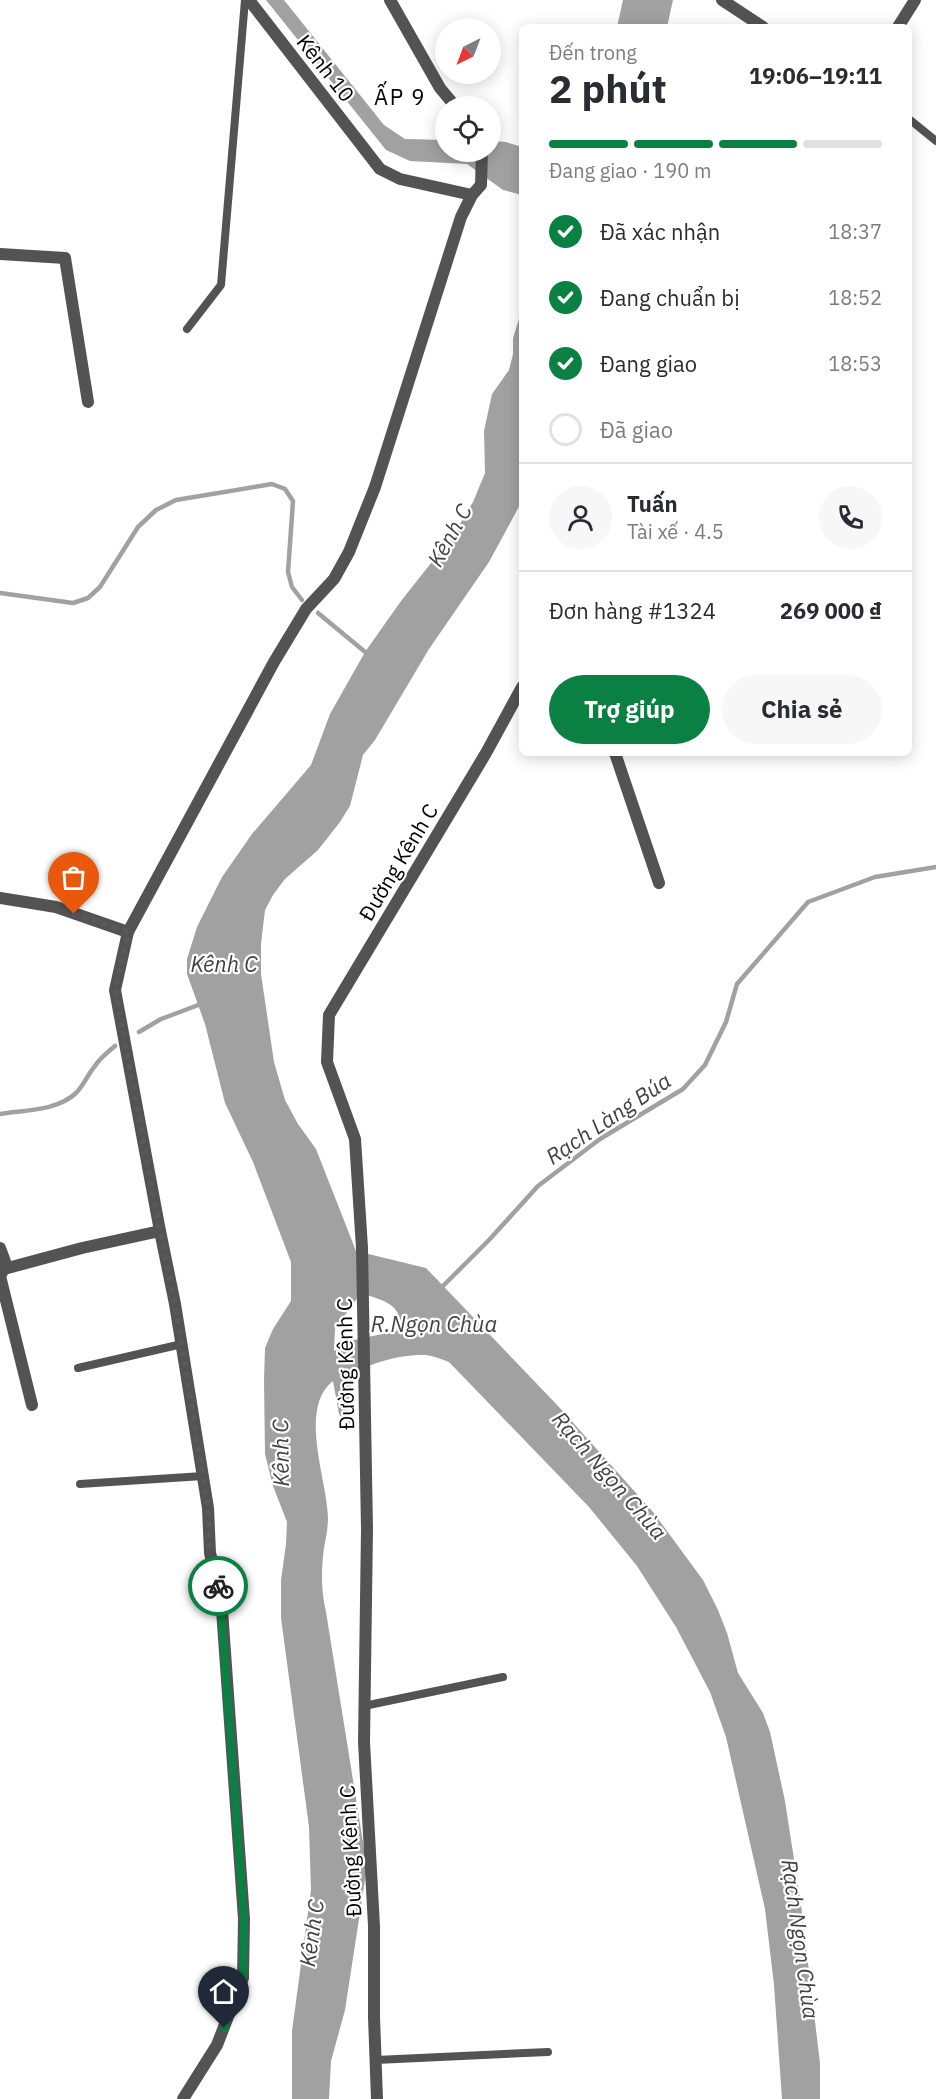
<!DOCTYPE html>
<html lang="vi">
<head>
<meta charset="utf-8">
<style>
  :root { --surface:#fff; --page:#f7f7f7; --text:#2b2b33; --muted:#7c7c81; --line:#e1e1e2; --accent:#0b8043 }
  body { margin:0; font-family:"IBM Plex Sans",sans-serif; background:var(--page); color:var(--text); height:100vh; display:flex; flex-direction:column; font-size:22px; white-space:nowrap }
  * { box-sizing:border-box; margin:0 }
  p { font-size:20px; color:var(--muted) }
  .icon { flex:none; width:33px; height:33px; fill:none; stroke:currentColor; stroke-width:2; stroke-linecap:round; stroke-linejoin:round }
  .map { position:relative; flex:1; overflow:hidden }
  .details { position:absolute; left:519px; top:24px; width:393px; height:732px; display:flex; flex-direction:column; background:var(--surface); border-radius:9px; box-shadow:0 3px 15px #0003 }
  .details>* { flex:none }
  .needle { width:39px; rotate:222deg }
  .buttons { position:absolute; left:435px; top:18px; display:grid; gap:12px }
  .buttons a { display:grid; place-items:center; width:66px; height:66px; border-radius:50%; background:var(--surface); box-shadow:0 3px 15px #0003; font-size:30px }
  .pin { position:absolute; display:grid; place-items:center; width:51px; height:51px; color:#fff; margin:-62px -26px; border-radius:50% 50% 50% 0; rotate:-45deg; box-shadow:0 0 6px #0007 }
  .pin .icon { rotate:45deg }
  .courier { position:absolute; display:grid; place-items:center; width:60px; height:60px; margin:-30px; border:4px solid #0b8043; border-radius:50%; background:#fff; color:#222; box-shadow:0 2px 8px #0007 }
  .head em { font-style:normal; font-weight:700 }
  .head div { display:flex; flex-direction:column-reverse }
  .head { display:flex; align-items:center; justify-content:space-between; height:102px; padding:0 30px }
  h1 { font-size:39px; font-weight:700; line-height:45px }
  .bar { display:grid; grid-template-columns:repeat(4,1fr); gap:9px 6px; align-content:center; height:72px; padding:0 30px }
  .bar i { height:8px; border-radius:4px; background:var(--line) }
  .bar .selected { background:var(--accent) }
  .bar p { grid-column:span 4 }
  .line { display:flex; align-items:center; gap:15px; padding:0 30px; border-top:2px solid var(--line) }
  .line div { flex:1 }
  .round { display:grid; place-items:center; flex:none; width:63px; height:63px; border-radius:32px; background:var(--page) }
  ol { padding:0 30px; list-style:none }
  li { display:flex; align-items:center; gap:18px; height:66px }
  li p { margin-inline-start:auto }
  li .icon { padding:6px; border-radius:50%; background:var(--accent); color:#fff; stroke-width:4 }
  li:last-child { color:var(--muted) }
  li i { width:33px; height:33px; border:3px solid var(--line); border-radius:50% }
  .button { display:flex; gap:12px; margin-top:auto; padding:12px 30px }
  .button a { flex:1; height:69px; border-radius:36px; background:var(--accent); color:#fff; font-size:24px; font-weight:700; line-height:69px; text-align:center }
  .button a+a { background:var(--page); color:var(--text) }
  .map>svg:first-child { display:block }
  .water { fill:#a1a1a1; fill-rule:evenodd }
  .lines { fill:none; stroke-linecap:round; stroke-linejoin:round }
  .stream { stroke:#a1a1a1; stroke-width:4.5 }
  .service { stroke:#535353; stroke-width:8 }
  .minor { stroke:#535353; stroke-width:12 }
  .tertiary { stroke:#535353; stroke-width:12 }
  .done { stroke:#595959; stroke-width:6; stroke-dasharray:0 10.8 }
  .route { stroke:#0b8043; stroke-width:8 }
  .labels { text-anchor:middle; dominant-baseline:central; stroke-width:4.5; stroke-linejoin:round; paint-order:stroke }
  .street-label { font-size:21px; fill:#000; stroke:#fff }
  .neighbourhood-label { font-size:22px; letter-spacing:1.5px; fill:#000; stroke:#fff }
  .water-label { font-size:22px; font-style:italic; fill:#424242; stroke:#fff }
</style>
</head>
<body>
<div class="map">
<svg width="936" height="2099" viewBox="0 0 936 2099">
  <rect width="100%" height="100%" fill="#fff"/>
  <g class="water">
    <path d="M266 0H284L384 125 405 139 445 140 446 152H490L491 141 506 142 522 147V195L503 190 467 164 410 161 386 150Z"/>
    <path d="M623 0H673L667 27H617Z"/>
    <path d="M522 309V501L489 562 429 649 375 740 363 755 350 806 340 822 318 850 285 879 273 895 265 910 261 944V974L274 1062 285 1100 298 1124 316 1149 356 1251 426 1268 559 1407 653 1512 703 1580 718 1610 727 1633 738 1673 763 1713 770 1732 785 1801 801 1905 820 2063V2099H782L774 1985 765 1909 726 1737 710 1692 676 1627 637 1566 589 1507 449 1362C441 1359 433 1356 426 1355 408 1354 365 1361 355 1377 347 1391 349 1409 351 1423L348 1425 339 1414 333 1381C298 1408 327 1479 328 1517 328 1528 326 1538 324 1548 321 1571 321 1590 326 1612L367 1867 345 2010 331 2061 329 2099H292V2031L311 1890 309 1827 281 1618V1580L286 1544 287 1522 273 1486 265 1454 264 1381 265 1348 273 1329 291 1301V1262L253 1162 225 1103 205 1024 187 974V959L197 927 222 877 252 834 311 765 330 714 365 652 401 601 454 534 473 502 485 473 484 431 492 394 509 370 513 354V338ZM361 1293C380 1300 400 1302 401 1326L396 1331 354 1340 334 1351 335 1329Z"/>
  </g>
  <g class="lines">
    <g class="stream">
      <path d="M0 593 73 603 88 598 100 587 138 527 156 510 176 500 272 484 285 489 293 501 288 572 292 587 302 600"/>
      <path d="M318 613 370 656"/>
      <path d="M139 1032 161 1019 201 1004"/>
      <path d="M0 1114C25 1110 57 1111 76 1093 84 1085 88 1074 95 1066 100 1058 108 1052 115 1046"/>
      <path d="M439 1290 489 1240 538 1186 600 1139 683 1089 705 1065 726 1022 737 984 808 902 875 877 936 867"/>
    </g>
    <g class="service">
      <path d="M909 119 936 141"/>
      <path d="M187 329 221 285 245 0"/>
      <path d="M78 1368 182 1344"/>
      <path d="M80 1484 203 1476"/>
      <path d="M364 1706 503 1677"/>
      <path d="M376 2060 548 2052"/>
    </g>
    <g class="minor">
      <path d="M722 0 763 27"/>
      <path d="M898 27 915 0"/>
      <path d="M0 254 65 258 88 402"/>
      <path d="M615 753 659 883"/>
      <path d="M0 1248 7 1267"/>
      <path d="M32 1405 0 1276 4 1269 82 1248 160 1231"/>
      <path d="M377 2099 374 2017V1926L364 1742 367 1529 362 1248 355 1139 327 1062 329 1015 486 753 522 687"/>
    </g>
    <g class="tertiary">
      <path d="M249 0 380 169 400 179 472 195"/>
      <path d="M390 0 440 88 455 106"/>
      <path d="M0 898 56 907 128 932"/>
      <path d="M183 2099 217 2045 243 1978 244 1919 221 1596 210 1553 208 1508 175 1304 160 1231 115 990 128 932 274 662 306 609 334 579 349 552 375 487 461 217 472 195 481 185 482 152"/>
    </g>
  </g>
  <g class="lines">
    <path class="done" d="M74 914 128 932 115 990 160 1231 175 1304 208 1508 210 1553 218 1586"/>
    <path class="route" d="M218 1586 220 1596 244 1919 243 1978 224 2028"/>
  </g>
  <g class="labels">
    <g class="street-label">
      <text transform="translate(326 68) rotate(52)">Kênh 10</text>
      <text transform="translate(398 862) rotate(-59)">Đường Kênh C</text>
      <text transform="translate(345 1364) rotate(-91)">Đường Kênh C</text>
      <text transform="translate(350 1851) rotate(-93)">Đường Kênh C</text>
    </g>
    <g class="neighbourhood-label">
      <text x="400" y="96">ẤP 9</text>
    </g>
    <g class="water-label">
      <text transform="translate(449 535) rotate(-61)">Kênh C</text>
      <text x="224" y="963">Kênh C</text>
      <text transform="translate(608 1118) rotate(-34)">Rạch Làng Búa</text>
      <text x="434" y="1323">R.Ngọn Chùa</text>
      <text transform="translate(280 1453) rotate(-91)">Kênh C</text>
      <text transform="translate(610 1475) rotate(49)">Rạch Ngọn Chùa</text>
      <text transform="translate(311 1933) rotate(-82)">Kênh C</text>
      <text transform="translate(801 1939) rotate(82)">Rạch Ngọn Chùa</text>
    </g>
  </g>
</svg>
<div class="buttons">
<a><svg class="needle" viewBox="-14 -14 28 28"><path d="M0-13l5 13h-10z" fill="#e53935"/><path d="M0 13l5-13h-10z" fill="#7c7c81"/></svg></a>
<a><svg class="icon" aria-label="locate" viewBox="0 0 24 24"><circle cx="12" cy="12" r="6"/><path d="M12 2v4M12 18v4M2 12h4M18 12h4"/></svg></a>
</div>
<div class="pin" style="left:74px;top:914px;background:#ea580c"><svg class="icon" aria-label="bag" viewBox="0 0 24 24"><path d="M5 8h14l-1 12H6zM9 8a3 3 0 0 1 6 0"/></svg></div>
<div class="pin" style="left:224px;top:2028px;background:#1f2937"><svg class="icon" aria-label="home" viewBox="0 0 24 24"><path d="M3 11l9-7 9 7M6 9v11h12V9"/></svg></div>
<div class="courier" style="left:218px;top:1586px"><svg class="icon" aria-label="bike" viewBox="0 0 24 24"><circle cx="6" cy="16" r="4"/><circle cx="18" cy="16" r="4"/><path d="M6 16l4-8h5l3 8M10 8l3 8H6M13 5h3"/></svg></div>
<section class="details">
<div class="head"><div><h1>2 phút</h1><p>Đến trong</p></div><em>19:06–19:11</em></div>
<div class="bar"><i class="selected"></i><i class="selected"></i><i class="selected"></i><i></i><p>Đang giao · 190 m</p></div>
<ol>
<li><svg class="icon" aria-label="check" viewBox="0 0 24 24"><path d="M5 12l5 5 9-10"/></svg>Đã xác nhận<p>18:37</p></li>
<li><svg class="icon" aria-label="check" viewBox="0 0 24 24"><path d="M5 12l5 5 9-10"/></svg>Đang chuẩn bị<p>18:52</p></li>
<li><svg class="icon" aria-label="check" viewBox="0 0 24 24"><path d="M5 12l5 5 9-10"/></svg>Đang giao<p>18:53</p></li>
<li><i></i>Đã giao</li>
</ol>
<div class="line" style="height:108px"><a class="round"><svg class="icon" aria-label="person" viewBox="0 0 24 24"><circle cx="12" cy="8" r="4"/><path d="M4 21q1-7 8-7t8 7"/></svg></a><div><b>Tuấn</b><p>Tài xế · 4.5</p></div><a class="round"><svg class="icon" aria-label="phone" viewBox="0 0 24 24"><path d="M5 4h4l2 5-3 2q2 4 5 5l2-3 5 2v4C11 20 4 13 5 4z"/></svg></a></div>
<div class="line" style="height:78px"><div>Đơn hàng #1324</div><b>269 000 ₫</b></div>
<div class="button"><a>Trợ giúp</a><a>Chia sẻ</a></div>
</section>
</div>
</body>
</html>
